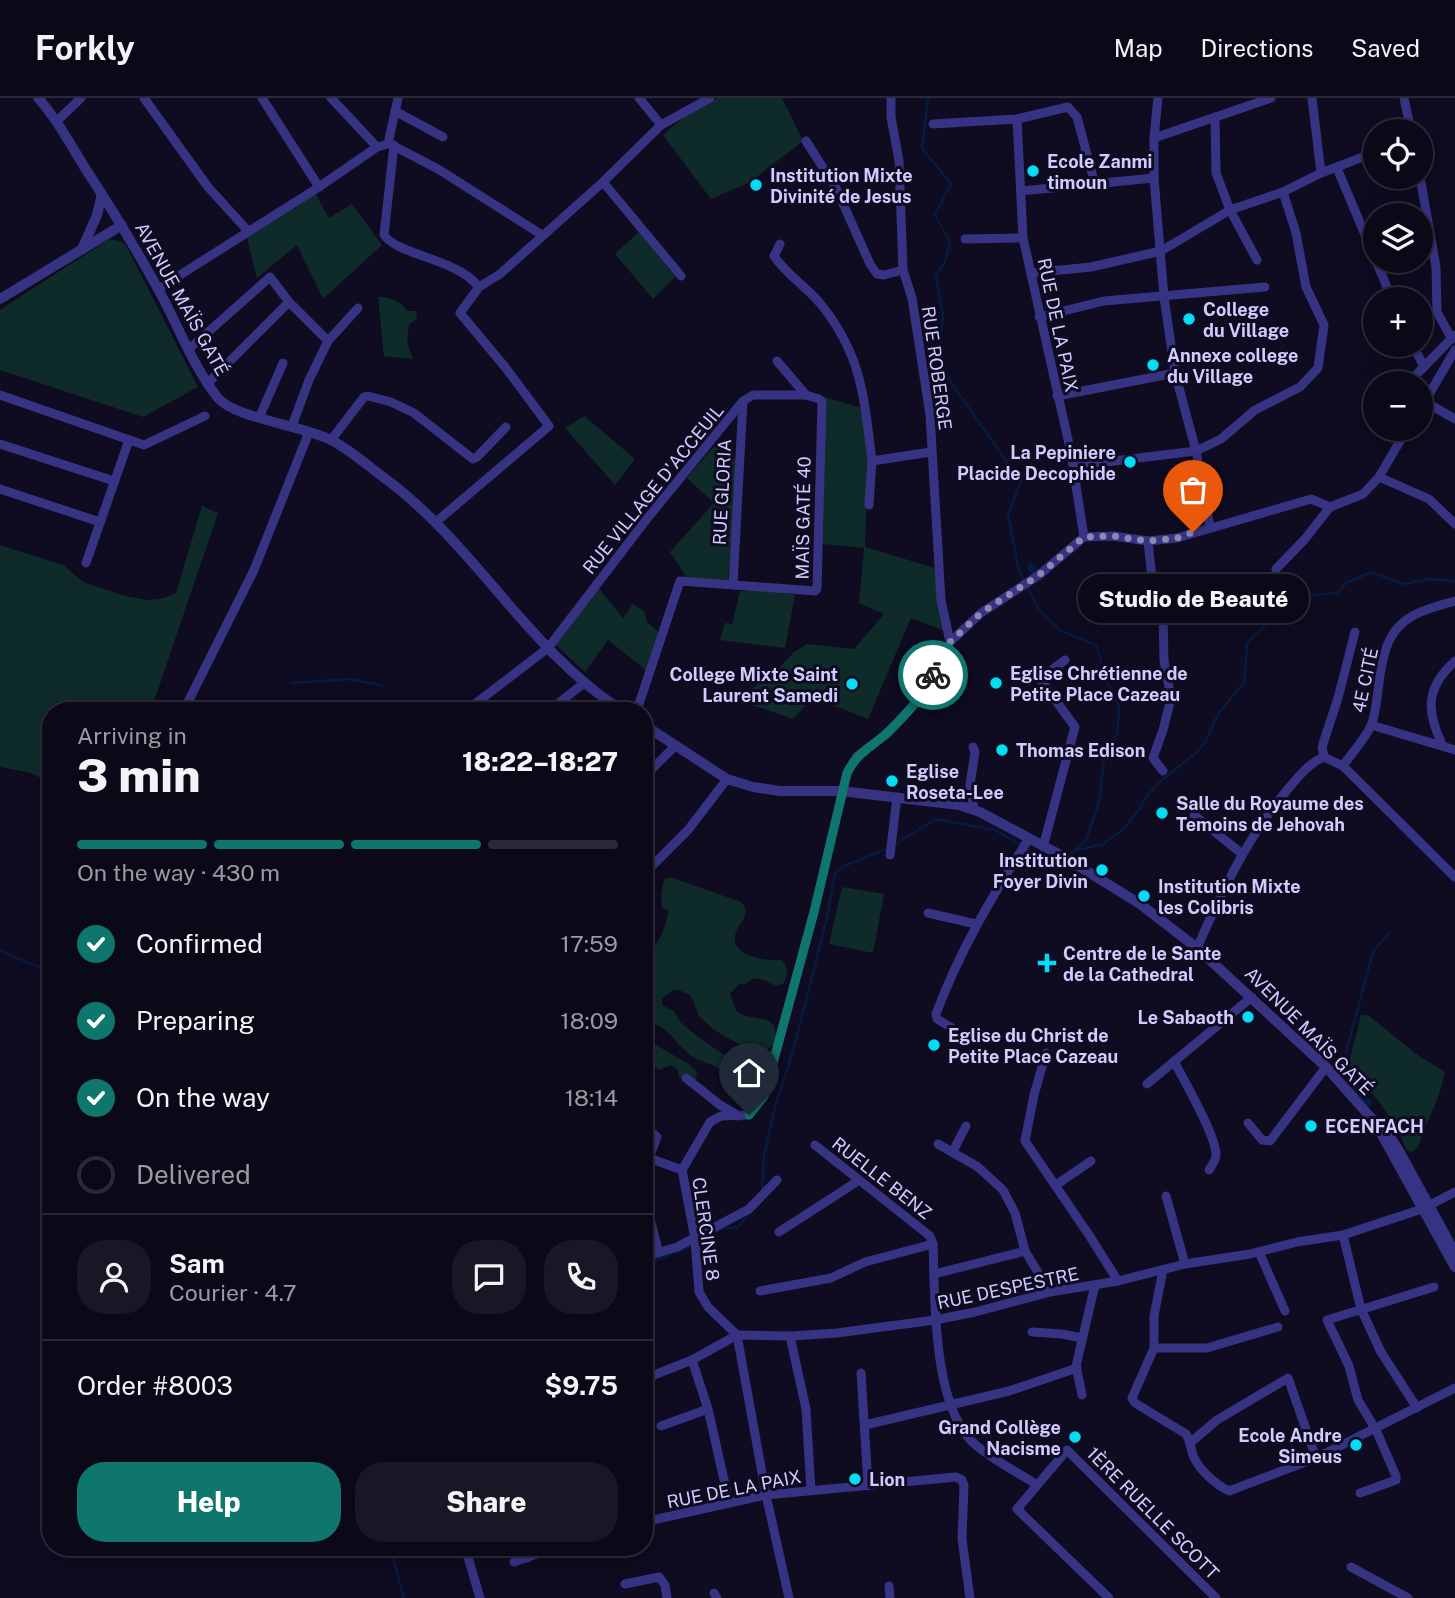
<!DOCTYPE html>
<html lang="en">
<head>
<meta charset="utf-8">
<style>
  :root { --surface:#0b0818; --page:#191625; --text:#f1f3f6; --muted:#9a9aa2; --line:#2b2937; --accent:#0f766e }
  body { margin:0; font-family:"Public Sans",sans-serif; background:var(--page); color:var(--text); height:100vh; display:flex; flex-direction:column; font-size:26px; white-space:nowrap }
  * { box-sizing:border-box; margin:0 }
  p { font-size:23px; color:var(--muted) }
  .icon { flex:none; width:38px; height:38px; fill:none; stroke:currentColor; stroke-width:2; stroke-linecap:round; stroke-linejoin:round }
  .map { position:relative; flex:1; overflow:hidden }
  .side { position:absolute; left:42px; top:604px; width:611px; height:854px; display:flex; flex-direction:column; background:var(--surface); border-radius:28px; box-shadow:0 7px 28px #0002,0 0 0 2px var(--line) }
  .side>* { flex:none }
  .buttons { position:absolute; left:1363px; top:21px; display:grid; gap:14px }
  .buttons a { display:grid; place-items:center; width:70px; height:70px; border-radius:50%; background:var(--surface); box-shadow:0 7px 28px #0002,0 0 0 2px var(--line); font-size:35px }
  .pin { position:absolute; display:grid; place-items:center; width:60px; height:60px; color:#fff; margin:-72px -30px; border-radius:50% 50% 50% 0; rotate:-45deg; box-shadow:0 0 7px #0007 }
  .pin .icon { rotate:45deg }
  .courier { position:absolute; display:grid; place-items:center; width:70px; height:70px; margin:-35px; border:5px solid #0f766e; border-radius:50%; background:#fff; color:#222; box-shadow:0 2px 9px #0007 }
  .bubble { position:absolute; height:49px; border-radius:24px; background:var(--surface); box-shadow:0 7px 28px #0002,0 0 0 2px var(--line); font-size:23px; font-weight:800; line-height:49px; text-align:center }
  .headline em { font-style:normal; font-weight:800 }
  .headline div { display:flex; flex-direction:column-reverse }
  .headline { display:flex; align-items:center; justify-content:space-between; height:119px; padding:0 35px }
  h1 { font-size:46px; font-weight:800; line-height:52px }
  .bar { display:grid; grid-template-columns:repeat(4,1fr); gap:10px 7px; align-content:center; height:84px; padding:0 35px }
  .bar i { height:9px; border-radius:5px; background:var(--line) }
  .bar .current { background:var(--accent) }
  .bar p { grid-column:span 4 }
  .line { display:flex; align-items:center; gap:18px; padding:0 35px; border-top:2px solid var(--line) }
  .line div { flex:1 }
  .round { display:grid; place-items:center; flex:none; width:74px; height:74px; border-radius:28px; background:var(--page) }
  ol { padding:0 35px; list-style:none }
  li { display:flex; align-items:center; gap:21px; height:77px }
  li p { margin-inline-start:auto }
  li .icon { padding:7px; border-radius:50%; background:var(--accent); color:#fff; stroke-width:4 }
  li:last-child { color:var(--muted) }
  li i { width:38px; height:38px; border:4px solid var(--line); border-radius:50% }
  .action { display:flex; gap:14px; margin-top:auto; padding:14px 35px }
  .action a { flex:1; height:80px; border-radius:28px; background:var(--accent); color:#fff; font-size:28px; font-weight:800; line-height:80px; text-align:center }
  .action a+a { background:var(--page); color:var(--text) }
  header { display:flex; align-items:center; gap:42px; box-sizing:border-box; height:98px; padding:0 35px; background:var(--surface); border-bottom:2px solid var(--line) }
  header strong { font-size:33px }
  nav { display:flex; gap:38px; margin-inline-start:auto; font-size:24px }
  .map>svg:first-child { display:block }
  .green { fill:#0e2b2a }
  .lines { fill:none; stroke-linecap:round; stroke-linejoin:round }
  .stream { stroke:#061b3f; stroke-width:2.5 }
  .canal { stroke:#061b3f; stroke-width:8 }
  .minor { stroke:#363383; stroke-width:9 }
  .tertiary { stroke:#363383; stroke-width:10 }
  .done { stroke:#8d88b1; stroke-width:7; stroke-dasharray:0 12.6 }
  .route { stroke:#0f766e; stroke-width:9 }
  .poi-dot { fill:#00def6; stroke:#0f0b20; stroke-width:2.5 }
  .labels { text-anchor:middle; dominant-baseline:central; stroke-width:6; stroke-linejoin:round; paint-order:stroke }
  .poi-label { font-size:18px; font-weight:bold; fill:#d1cbff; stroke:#0f0b20; text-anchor:start }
  .street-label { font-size:18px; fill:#d1cbff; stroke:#0f0b20 }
</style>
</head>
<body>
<header>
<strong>Forkly</strong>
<nav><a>Map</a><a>Directions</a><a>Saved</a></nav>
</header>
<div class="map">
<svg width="1455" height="1500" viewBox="0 0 1455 1500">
  <rect width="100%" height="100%" fill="#0f0b20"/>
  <g class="green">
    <path d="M718 0H782L803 43 750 84 711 101 663 37 683 20Z"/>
    <path d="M315 95 329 120 352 106 382 147 323 201 297 147 257 180 247 140Z"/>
    <path d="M639 134 675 179 653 201 615 156Z"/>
    <path d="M109 141 122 144 127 149 198 289 143 319 0 272V212Z"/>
    <path d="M378 199C390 199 401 203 407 213H416L417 220 409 227 407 244 413 261 384 258Z"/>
    <path d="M824 299 862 310 868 366 865 449 938 471 945 533 911 520 868 621 813 599 793 621 735 601 770 579 794 554 807 546 854 551 884 516 859 505 864 450 823 446Z"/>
    <path d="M584 318 635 361 615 387 565 330Z"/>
    <path d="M716 346 737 363 728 483 688 481 670 454 714 405 687 380Z"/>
    <path d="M202 408 218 415 151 612H51V684L27 674 0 669V447L63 467 83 484 125 498 148 502 164 500 176 495Z"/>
    <path d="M597 488 623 520 633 506 644 513 647 524 660 535 647 573 608 542 585 574 556 547Z"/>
    <path d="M740 493H769L795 497 785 550 720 542 725 525 732 526Z"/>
    <path d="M670 779 741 804C754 817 736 825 735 839 733 860 769 863 782 862 789 871 788 876 783 886L776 888C765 883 756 875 746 886H739L730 896 737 914C758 926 778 912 776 945 767 951 761 957 751 953L714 932 699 918 691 898 679 892 672 893 662 901V907L674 913 680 924 697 938 730 961 756 974 757 987 752 991C728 986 731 976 714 968 705 964 697 962 689 956 673 943 668 926 644 924V856C658 851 667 827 668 812L662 810 661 796 664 782Z"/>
    <path d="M842 789 884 796 873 855 829 846Z"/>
    <path d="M1361 917H1368L1416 956 1445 974C1441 996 1432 1013 1423 1034 1420 1042 1420 1048 1413 1054L1407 1053C1398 1029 1381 1004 1363 985 1357 979 1351 978 1348 969Z"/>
    <path d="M644 940 687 965 697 974 695 987 689 989 679 978 677 971 671 967 659 972 647 964 644 966Z"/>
  </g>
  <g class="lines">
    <g class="stream">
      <path d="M928 0 922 50 951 86 935 117 950 144 945 164 936 177 943 218 940 247 948 280 1021 384 1008 416 1019 473 1037 509 1059 532 1096 547 1108 586 1119 608 1117 637 1104 660 1099 704 1086 742 1068 759"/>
      <path d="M291 585 350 581 384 588"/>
      <path d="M1397 728 1455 785"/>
      <path d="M894 747 936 721 995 732 1041 759 1063 763"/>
      <path d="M1077 752 1103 746 1122 732 1136 716 1147 698 1162 682 1198 653 1206 643 1218 616 1244 584 1247 546 1251 540 1273 521 1279 512 1305 498 1337 495 1346 485 1371 474 1404 486 1429 481 1455 483"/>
      <path d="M0 853 51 874"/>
      <path d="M1343 966 1373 854 1390 834"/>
      <path d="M762 1092 764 1058 775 1008 793 953 827 820 835 775 842 769 888 750"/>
      <path d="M699 1143 721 1131 738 1129 749 1116"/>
      <path d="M644 1165 660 1161 693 1147"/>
      <path d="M390 1449 404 1500"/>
    </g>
    <g class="canal">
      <path d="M1031 469 1037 475"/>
      <path d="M1348 987 1368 1005"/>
    </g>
    <g class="minor">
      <path d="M144 0 208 89 249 134"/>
      <path d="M262 0 319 89"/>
      <path d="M331 0 377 49"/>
      <path d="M639 0 661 27"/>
      <path d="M891 0V19L899 63 903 172 912 200 930 317 941 502 950 544"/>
      <path d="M1158 0 1154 40V80L1164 199 1175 275 1196 353 1210 429"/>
      <path d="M1312 0 1321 75"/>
      <path d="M1404 0 1411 33"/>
      <path d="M395 13 443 39"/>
      <path d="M1215 19 1216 75 1230 112 1257 162"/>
      <path d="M1017 21 1023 140 1071 355 1084 439"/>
      <path d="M57 23 81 0"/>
      <path d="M933 26 1017 21 1068 9 1077 19 1095 87"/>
      <path d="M1154 40 1271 0"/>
      <path d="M806 43 836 90 870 166 877 176 884 177 903 172"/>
      <path d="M390 46 438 71 542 137"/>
      <path d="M394 47 384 137C399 158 456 160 479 189"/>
      <path d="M1337 70 1392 201"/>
      <path d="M1420 79 1436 169 1437 214 1452 241"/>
      <path d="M603 84 681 178"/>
      <path d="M1021 93 1154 80"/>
      <path d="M965 141 1023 140"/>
      <path d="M780 146 774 158C786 176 805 188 819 204 862 256 864 299 872 363"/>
      <path d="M1031 175 1091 169 1161 153 1230 112 1283 94 1321 75 1376 54"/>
      <path d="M158 191 319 89 377 49 388 46 398 0"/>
      <path d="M1039 219 1104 203 1265 189"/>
      <path d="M1413 247 1424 269"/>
      <path d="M189 251 270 179 289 204 328 243"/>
      <path d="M1408 285 1455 237"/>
      <path d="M207 286 289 204"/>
      <path d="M0 297 144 347 205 318"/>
      <path d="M1057 298 1175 275"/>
      <path d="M1422 302 1455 321"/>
      <path d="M1421 310 1455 252"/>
      <path d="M259 320 283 265"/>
      <path d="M292 328 309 282 328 243 358 210"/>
      <path d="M331 342 364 299 368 298 391 304 414 315 473 361 477 359 506 329"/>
      <path d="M0 346 114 383"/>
      <path d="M1073 368 1196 353 1221 341 1255 312 1300 289 1318 270 1324 227 1306 189 1296 135 1283 94"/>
      <path d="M1379 379 1429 401 1455 426"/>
      <path d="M0 391 100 424"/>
      <path d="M869 407 872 363 931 354"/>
      <path d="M436 424 549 328 505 269 460 215 479 189 500 176 603 84 661 27 710 0"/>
      <path d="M1148 443 1152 480 1163 513 1164 563 1171 600 1163 632 1153 660 1163 673"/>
      <path d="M86 465 129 342"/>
      <path d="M1276 471 1305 441 1330 409 1363 396 1379 379 1407 331"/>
      <path d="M733 487 743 303"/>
      <path d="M1095 489 1154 484"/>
      <path d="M184 612 254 472 309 334"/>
      <path d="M467 612 548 550 646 422 743 303 753 297H806"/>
      <path d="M550 612 584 585"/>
      <path d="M600 612 609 604"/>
      <path d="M637 612 680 483 815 493 817 491 822 304 819 301 806 297 777 263"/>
      <path d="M1371 627 1455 652"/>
      <path d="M1443 648C1426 614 1425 590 1455 563"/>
      <path d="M973 649 975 654 970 687 974 712"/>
      <path d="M1324 659 1322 649 1338 600 1355 534"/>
      <path d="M1343 668C1352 655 1364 642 1371 628 1376 616 1377 598 1379 585 1386 528 1401 517 1455 503"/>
      <path d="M644 679 676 647"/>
      <path d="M1194 717 1242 756"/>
      <path d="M1043 749 1075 629 1040 581 1065 562"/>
      <path d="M890 757 897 699"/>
      <path d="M644 776 688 732 727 681"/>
      <path d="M928 815 976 826"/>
      <path d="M1197 850C1222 793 1248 738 1288 691 1298 679 1309 665 1324 659L1343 668 1455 779"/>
      <path d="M972 942 937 921 936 916C959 854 992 798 1028 742"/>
      <path d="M1046 955 1034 997 1025 1043 1089 1137 1118 1183"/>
      <path d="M1174 963C1184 983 1216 1037 1216 1057 1216 1062 1212 1067 1209 1072"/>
      <path d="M686 980 720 1007 739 1018"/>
      <path d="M1147 986 1252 899"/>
      <path d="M1248 1025 1262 1042 1270 1043 1326 969"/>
      <path d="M644 1028 657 1039 649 1060 682 1072"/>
      <path d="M938 1046 978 1069 1003 1092 1015 1115 1025 1153 1050 1194"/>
      <path d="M815 1047 930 1138 933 1146C935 1199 932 1313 977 1348 995 1363 1017 1374 1037 1387"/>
      <path d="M953 1053 966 1028"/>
      <path d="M1056 1087 1091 1063"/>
      <path d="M1166 1098 1185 1166"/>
      <path d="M650 1121 659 1155"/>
      <path d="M779 1134 858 1083"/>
      <path d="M1343 1137 1361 1211 1381 1254 1417 1310"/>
      <path d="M1259 1154 1285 1213"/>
      <path d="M644 1159 677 1149 734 1119 749 1111 777 1082"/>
      <path d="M1163 1172 1154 1218V1250L1132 1300 1135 1305 1186 1336C1191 1344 1190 1349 1193 1357 1198 1371 1216 1387 1229 1393L1316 1360 1455 1290"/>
      <path d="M934 1176 1025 1153"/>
      <path d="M760 1193 831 1180 865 1164 933 1146"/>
      <path d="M1032 1234 1062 1236 1082 1240"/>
      <path d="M790 1238 806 1311 811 1392"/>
      <path d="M1154 1250H1207L1278 1229"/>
      <path d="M692 1262 708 1311 729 1404"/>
      <path d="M861 1275 868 1387"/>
      <path d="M644 1281 692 1262 737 1237 790 1238 837 1235 935 1222 975 1214 1050 1194 1118 1183 1185 1166 1250 1156 1297 1144 1343 1137 1422 1111 1455 1094"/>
      <path d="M1082 1297 1076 1268 1095 1187"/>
      <path d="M865 1327 1009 1293 1077 1270"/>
      <path d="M661 1328 708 1311"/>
      <path d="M1191 1344 1217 1322 1288 1280 1316 1360"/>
      <path d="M1360 1395 1396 1382V1378L1376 1332 1358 1302 1349 1268 1327 1222 1434 1189"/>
      <path d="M644 1424 766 1397 956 1379 962 1382 964 1388 962 1441 970 1500"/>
      <path d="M465 1449 480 1500"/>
      <path d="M523 1449 527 1460"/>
      <path d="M514 1464 556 1449"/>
      <path d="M1351 1469 1408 1500"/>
      <path d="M625 1486 659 1479 665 1487 667 1500"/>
      <path d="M889 1488 890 1500"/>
      <path d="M714 1495 717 1500"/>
      <path d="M789 1500 766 1397 737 1237 708 1209 699 1194 695 1141 682 1072 710 1024 721 1018 749 1017 764 998 814 814 847 675 857 658 888 635 925 594 950 544 981 515 1039 477 1084 439 1113 438 1148 443 1177 440 1311 401 1330 409"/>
      <path d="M1109 1500 1017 1411 1067 1352 1216 1500"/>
    </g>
    <g class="tertiary">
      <path d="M38 0C57 21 70 46 85 70 113 113 140 157 164 202 181 235 195 271 218 300 234 320 305 328 331 342 349 351 367 367 383 379 474 445 527 551 621 612"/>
      <path d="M83 149 97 117 102 96"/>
      <path d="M0 201 122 127"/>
      <path d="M644 627 727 681 753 689 780 693H841L959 707 980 714 1064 759 1140 806 1197 850 1326 969 1381 1031"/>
      <path d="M1455 1155 1399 1053 1387 1034 1381 1031 1382 1037 1455 1169"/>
    </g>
  </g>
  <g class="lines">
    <path class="done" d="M933 577 950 544 981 515 1039 477 1084 439 1113 438 1148 443 1177 440 1193 434"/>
    <path class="route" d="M749 1017 764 998 814 814 847 675C857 654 874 648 889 633 906 617 923 598 933 577"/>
  </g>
  <g class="poi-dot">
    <circle cx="1033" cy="73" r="7"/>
    <circle cx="756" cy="87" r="7"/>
    <circle cx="1189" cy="221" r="7"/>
    <circle cx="1153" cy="267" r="7"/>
    <circle cx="1130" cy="364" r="7"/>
    <circle cx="996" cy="585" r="7"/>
    <circle cx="852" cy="586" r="7"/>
    <circle cx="1002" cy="652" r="7"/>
    <circle cx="892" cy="683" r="7"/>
    <circle cx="1162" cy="715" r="7"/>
    <circle cx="1102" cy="772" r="7"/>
    <circle cx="1144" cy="798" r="7"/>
    <path d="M1043.5 854.5h7v7h7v7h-7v7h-7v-7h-7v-7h7z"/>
    <circle cx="1248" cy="919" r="7"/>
    <circle cx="934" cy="947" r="7"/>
    <circle cx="1311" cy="1028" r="7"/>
    <circle cx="1075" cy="1339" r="7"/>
    <circle cx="1356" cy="1347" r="7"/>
    <circle cx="855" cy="1381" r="7"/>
  </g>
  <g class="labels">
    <g class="poi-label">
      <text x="1047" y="63">Ecole Zanmi<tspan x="1047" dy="21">timoun</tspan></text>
      <text x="770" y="77">Institution Mixte<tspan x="770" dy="21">Divinité de Jesus</tspan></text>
      <text x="1203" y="211">College<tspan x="1203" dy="21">du Village</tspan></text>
      <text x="1167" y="257">Annexe college<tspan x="1167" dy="21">du Village</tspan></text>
      <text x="1116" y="354" text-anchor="end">La Pepiniere<tspan x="1116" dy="21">Placide Decophide</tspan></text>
      <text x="1010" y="575">Eglise Chrétienne de<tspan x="1010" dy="21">Petite Place Cazeau</tspan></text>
      <text x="838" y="576" text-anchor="end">College Mixte Saint<tspan x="838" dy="21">Laurent Samedi</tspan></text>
      <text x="1016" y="652">Thomas Edison</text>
      <text x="906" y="673">Eglise<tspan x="906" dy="21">Roseta-Lee</tspan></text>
      <text x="1176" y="705">Salle du Royaume des<tspan x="1176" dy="21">Temoins de Jehovah</tspan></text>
      <text x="1088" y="762" text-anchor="end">Institution<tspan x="1088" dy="21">Foyer Divin</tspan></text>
      <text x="1158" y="788">Institution Mixte<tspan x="1158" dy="21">les Colibris</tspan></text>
      <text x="1063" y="855">Centre de le Sante<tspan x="1063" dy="21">de la Cathedral</tspan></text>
      <text x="1234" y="919" text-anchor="end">Le Sabaoth</text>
      <text x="948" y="937">Eglise du Christ de<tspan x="948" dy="21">Petite Place Cazeau</tspan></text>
      <text x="1325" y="1028">ECENFACH</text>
      <text x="1061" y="1329" text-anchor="end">Grand Collège<tspan x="1061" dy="21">Nacisme</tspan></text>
      <text x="1342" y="1337" text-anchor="end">Ecole Andre<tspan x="1342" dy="21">Simeus</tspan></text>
      <text x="869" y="1381">Lion</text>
    </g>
    <g class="street-label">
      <text transform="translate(182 201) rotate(61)">AVENUE MAÏS GATÉ</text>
      <text transform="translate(1058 227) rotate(78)">RUE DE LA PAIX</text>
      <text transform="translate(937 270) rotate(82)">RUE ROBERGE</text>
      <text transform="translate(653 391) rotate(-51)">RUE VILLAGE D'ACCEUIL</text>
      <text transform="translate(722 394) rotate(-87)">RUE GLORIA</text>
      <text transform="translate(803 420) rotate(-89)">MAÏS GATÉ 40</text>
      <text transform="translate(1365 582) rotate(-78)">4E CITÉ</text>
      <text transform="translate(1309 933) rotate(45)">AVENUE MAÏS GATÉ</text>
      <text transform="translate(882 1080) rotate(38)">RUELLE BENZ</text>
      <text transform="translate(706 1131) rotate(82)">CLERCINE 8</text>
      <text transform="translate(1008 1190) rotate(-12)">RUE DESPESTRE</text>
      <text transform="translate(734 1391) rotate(-11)">RUE DE LA PAIX</text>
      <text transform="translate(1153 1415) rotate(45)">1ÈRE RUELLE SCOTT</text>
    </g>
  </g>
</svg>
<div class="buttons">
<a><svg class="icon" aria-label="locate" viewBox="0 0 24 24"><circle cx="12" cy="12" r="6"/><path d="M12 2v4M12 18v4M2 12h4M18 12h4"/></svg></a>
<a><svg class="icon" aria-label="layers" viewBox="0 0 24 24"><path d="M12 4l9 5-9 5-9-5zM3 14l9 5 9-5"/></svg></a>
<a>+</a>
<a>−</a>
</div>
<div class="pin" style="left:1193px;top:434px;background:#ea580c"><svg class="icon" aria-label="bag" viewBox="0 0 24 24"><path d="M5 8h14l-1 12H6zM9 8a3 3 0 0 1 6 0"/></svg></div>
<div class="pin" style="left:749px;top:1017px;background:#1f2937"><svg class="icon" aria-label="home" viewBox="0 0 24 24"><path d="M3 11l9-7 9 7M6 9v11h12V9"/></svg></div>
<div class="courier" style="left:933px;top:577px"><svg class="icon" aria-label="bike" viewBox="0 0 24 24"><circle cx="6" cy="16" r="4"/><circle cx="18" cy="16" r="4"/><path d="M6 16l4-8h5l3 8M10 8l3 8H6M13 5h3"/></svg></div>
<div class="bubble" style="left:1078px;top:476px;width:231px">Studio de Beauté</div>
<section class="side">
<div class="headline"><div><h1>3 min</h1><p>Arriving in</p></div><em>18:22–18:27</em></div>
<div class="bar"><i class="current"></i><i class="current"></i><i class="current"></i><i></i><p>On the way · 430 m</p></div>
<ol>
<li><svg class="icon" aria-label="check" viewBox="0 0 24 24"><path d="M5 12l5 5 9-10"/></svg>Confirmed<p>17:59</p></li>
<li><svg class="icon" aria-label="check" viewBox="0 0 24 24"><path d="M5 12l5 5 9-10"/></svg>Preparing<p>18:09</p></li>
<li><svg class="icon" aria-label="check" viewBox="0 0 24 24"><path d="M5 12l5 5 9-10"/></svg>On the way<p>18:14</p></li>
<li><i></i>Delivered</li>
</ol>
<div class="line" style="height:126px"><a class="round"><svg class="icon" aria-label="person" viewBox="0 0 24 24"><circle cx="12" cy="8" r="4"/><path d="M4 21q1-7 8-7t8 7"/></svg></a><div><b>Sam</b><p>Courier · 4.7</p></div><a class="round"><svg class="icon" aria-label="chat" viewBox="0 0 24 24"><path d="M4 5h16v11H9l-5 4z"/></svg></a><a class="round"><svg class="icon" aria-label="phone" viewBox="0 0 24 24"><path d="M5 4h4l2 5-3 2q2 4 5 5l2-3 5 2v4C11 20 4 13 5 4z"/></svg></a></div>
<div class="line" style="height:91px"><div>Order #8003</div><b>$9.75</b></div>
<div class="action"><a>Help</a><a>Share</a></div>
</section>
</div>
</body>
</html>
